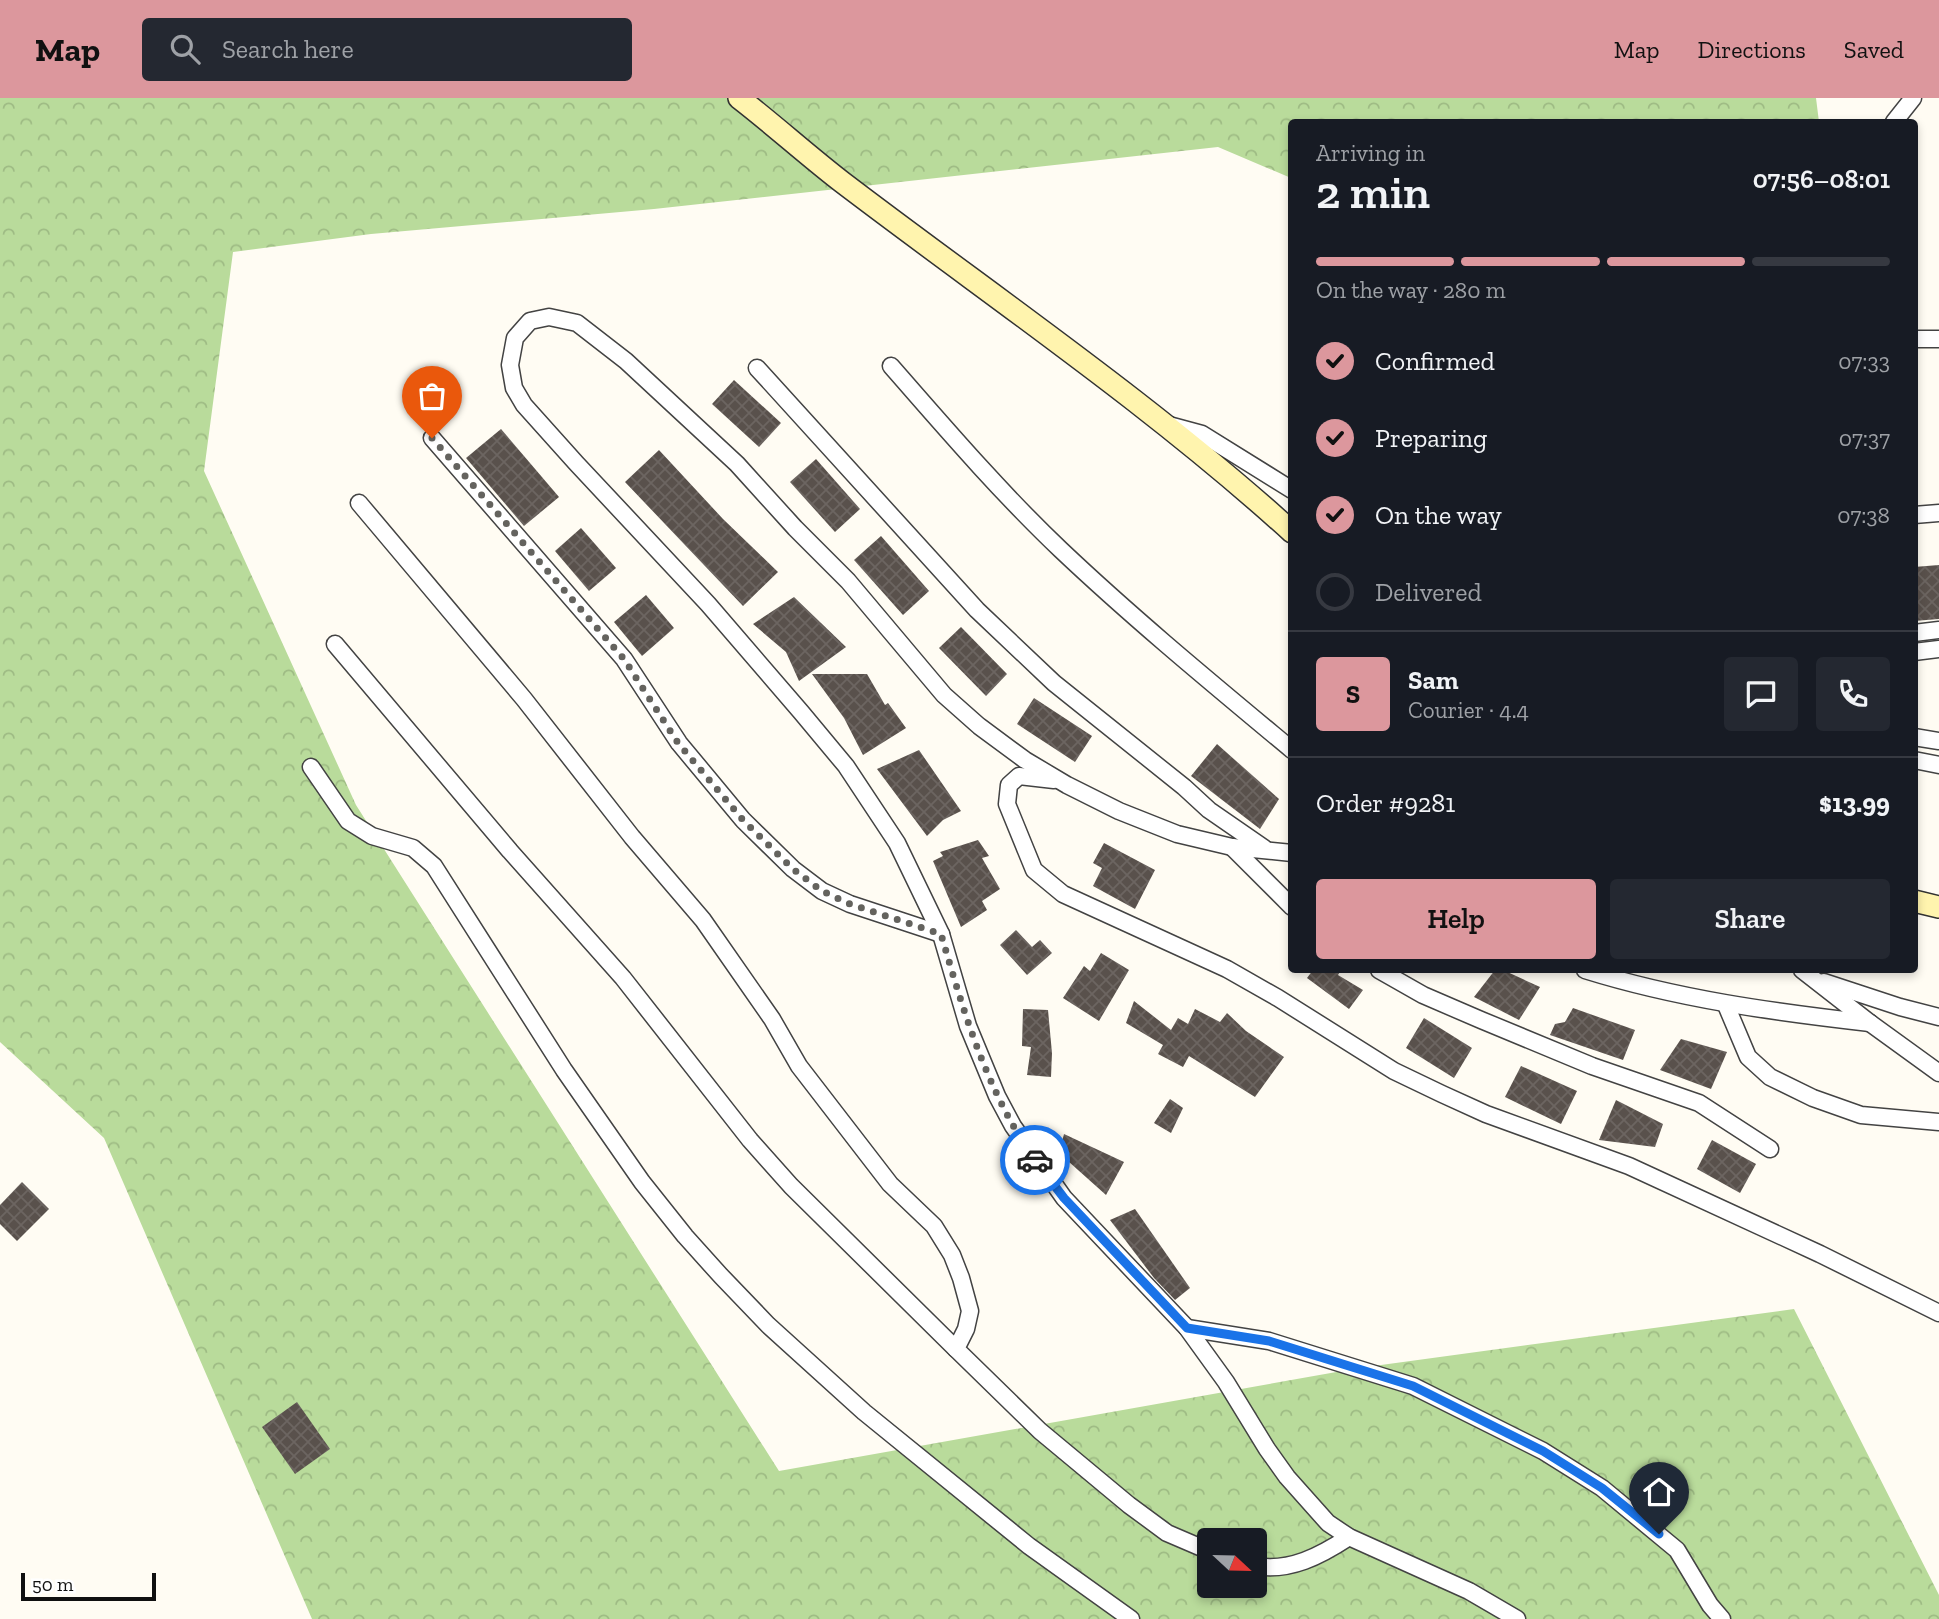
<!DOCTYPE html>
<html lang="en">
<head>
<meta charset="utf-8">
<style>
  :root { --surface:#171b24; --page:#242831; --text:#f1f3f6; --muted:#9ea1a6; --line:#363941; --accent:#dc979d }
  body { margin:0; font-family:"Zilla Slab",serif; background:var(--page); color:var(--text); height:100vh; display:flex; flex-direction:column; font-size:26px; white-space:nowrap }
  * { box-sizing:border-box; margin:0 }
  p { font-size:23px; color:var(--muted) }
  .icon { flex:none; width:38px; height:38px; fill:none; stroke:currentColor; stroke-width:2; stroke-linecap:round; stroke-linejoin:round }
  .map { position:relative; flex:1; overflow:hidden }
  .sheet { position:absolute; left:1288px; top:21px; width:630px; height:854px; display:flex; flex-direction:column; background:var(--surface); border-radius:7px; box-shadow:0 4px 10px #0003 }
  .sheet>* { flex:none }
  .needle { width:46px; rotate:112deg }
  .fabs { position:absolute; left:1197px; top:1430px; display:grid; gap:14px }
  .fabs a { display:grid; place-items:center; width:70px; height:70px; border-radius:7px; background:var(--surface); box-shadow:0 4px 10px #0003; font-size:35px }
  .scale { position:absolute; left:21px; bottom:18px; width:135px; box-sizing:border-box; padding-left:7px; border:4px solid #101010; border-top:0; font-size:19px; line-height:24px; white-space:nowrap; color:#101010; -webkit-text-stroke:5px #fff; paint-order:stroke }
  .pin { position:absolute; display:grid; place-items:center; width:60px; height:60px; color:#fff; margin:-72px -30px; border-radius:50% 50% 50% 0; rotate:-45deg; box-shadow:0 0 7px #0007 }
  .pin .icon { rotate:45deg }
  .courier { position:absolute; display:grid; place-items:center; width:70px; height:70px; margin:-35px; border:5px solid #1a73e8; border-radius:50%; background:#fff; color:#222; box-shadow:0 2px 9px #0007 }
  .headline em { font-style:normal; font-weight:600 }
  .headline div { display:flex; flex-direction:column-reverse }
  .headline { display:flex; align-items:center; justify-content:space-between; height:119px; padding:0 28px }
  h1 { font-size:46px; font-weight:600; line-height:52px }
  .bar { display:grid; grid-template-columns:repeat(4,1fr); gap:10px 7px; align-content:center; height:84px; padding:0 28px }
  .bar i { height:9px; border-radius:5px; background:var(--line) }
  .bar .active { background:var(--accent) }
  .bar p { grid-column:span 4 }
  .line { display:flex; align-items:center; gap:18px; padding:0 28px; border-top:2px solid var(--line) }
  .line div { flex:1 }
  .round { display:grid; place-items:center; flex:none; width:74px; height:74px; border-radius:7px; background:var(--page) }
  ol { padding:0 28px; list-style:none }
  li { display:flex; align-items:center; gap:21px; height:77px }
  li p { margin-inline-start:auto }
  li .icon { padding:7px; border-radius:50%; background:var(--accent); color:#111; stroke-width:4 }
  li:last-child { color:var(--muted) }
  li i { width:38px; height:38px; border:4px solid var(--line); border-radius:50% }
  .cta { display:flex; gap:14px; margin-top:auto; padding:14px 28px }
  .cta a { flex:1; height:80px; border-radius:7px; background:var(--accent); color:#111; font-size:28px; font-weight:600; line-height:80px; text-align:center }
  .cta a+a { background:var(--page); color:var(--text) }
  header { display:flex; align-items:center; gap:42px; box-sizing:border-box; height:98px; padding:0 35px; background:var(--accent); color:#111 }
  header strong { font-size:33px }
  nav { display:flex; gap:38px; margin-inline-start:auto; font-size:24px }
  .search { width:490px; height:63px; background:var(--page); display:flex; align-items:center; gap:18px; box-sizing:border-box; padding:0 24px; border-radius:7px; color:var(--muted); font-size:26px }
  .map>svg:first-child { display:block }
  .forest { fill:url(#forest-crowns); fill-rule:evenodd }
  .building { fill:url(#building-cross-hatch) }
  .lines { fill:none; stroke-linecap:round; stroke-linejoin:round }
  .street-casing { stroke:#434343; stroke-width:19 }
  .secondary-casing { stroke:#323232; stroke-width:24 }
  .street { stroke:#fff; stroke-width:16 }
  .secondary { stroke:#fff4ae; stroke-width:21 }
  .done { stroke:#64635f; stroke-width:7; stroke-dasharray:0 12.6 }
  .route { stroke:#1a73e8; stroke-width:9 }
</style>
</head>
<body>
<header>
<strong>Map</strong>
<div class="search"><svg class="icon" aria-label="search" viewBox="0 0 24 24"><circle cx="10" cy="10" r="6"/><path d="M15 15l6 6"/></svg>Search here</div>
<nav><a>Map</a><a>Directions</a><a>Saved</a></nav>
</header>
<div class="map">
<svg width="1939" height="1521" viewBox="0 0 1939 1521">
  <defs>
    <pattern id="forest-crowns" width="20" height="18" patternUnits="userSpaceOnUse" patternTransform="scale(1.75)"><rect width="20" height="18" fill="#b9db9b"/><path d="M2 6a3 3 0 1 1 6 0M12 15a3 3 0 1 1 6 0" fill="none" stroke="#9ebb84"/></pattern>
    <pattern id="building-cross-hatch" width="8" height="8" patternUnits="userSpaceOnUse" patternTransform="scale(1.75)"><rect width="8" height="8" fill="#59514c"/><path d="M0 0l8 8M0 8l8-8" fill="none" stroke="#6c6561"/></pattern>
  </defs>
  <rect width="100%" height="100%" fill="#fffcf3"/>
  <path class="forest" d="M0 0H1816L1819 24H1292L1291 80 1218 49 654 111 371 136 233 154 204 373 356 707 779 1373 1359 1270 1794 1211 1939 1497V1521H312L104 1040 0 944ZM1209 1442H1255V1488H1209Z"/>
  <g class="building">
    <path d="M734 282 781 325 759 349 712 306Z"/>
    <path d="M501 331 559 399 524 428 466 360Z"/>
    <path d="M659 352 723 421 778 474 743 508 625 384Z"/>
    <path d="M816 361 860 411 835 434 790 384Z"/>
    <path d="M581 430 616 470 589 493 555 453Z"/>
    <path d="M881 438 929 493 903 517 854 462Z"/>
    <path d="M1939 467V521L1914 523V469Z"/>
    <path d="M646 497 674 530 642 558 614 524Z"/>
    <path d="M794 499 846 549 799 583 786 554 753 526Z"/>
    <path d="M961 529 1007 576 986 598 939 550Z"/>
    <path d="M812 576H867L885 607 888 605 906 630 863 657 844 620Z"/>
    <path d="M1034 600 1092 638 1075 664 1017 626Z"/>
    <path d="M1217 646 1279 701 1260 731 1191 678Z"/>
    <path d="M919 652 961 713 943 722 927 738 877 671Z"/>
    <path d="M978 742 989 758 982 760 1000 791 982 803 987 812 961 829 933 763 943 758 940 754Z"/>
    <path d="M1104 745 1155 772 1135 811 1093 788 1102 770 1093 765Z"/>
    <path d="M1016 832 1032 849 1040 842 1052 855 1027 877 1000 847Z"/>
    <path d="M1101 855 1129 872 1099 923 1063 900 1084 868 1090 873Z"/>
    <path d="M1313 872H1341L1338 877 1363 892 1349 911 1307 880Z"/>
    <path d="M1495 872H1503L1540 889 1519 922 1474 899Z"/>
    <path d="M1134 903 1171 932 1178 920 1188 926 1195 911 1220 924 1227 915 1246 933 1284 959 1255 999 1189 958 1183 969 1158 956 1163 947 1126 925Z"/>
    <path d="M1573 910 1635 932 1623 962 1550 937 1555 926 1565 924Z"/>
    <path d="M1023 911 1048 912 1052 955 1051 979 1027 977 1031 949 1022 948Z"/>
    <path d="M1424 920 1472 950 1454 980 1406 950Z"/>
    <path d="M1681 941 1727 954 1711 991 1660 972Z"/>
    <path d="M1521 968 1577 993 1561 1026 1505 999Z"/>
    <path d="M1170 1001 1183 1010 1171 1035 1154 1025Z"/>
    <path d="M1616 1002 1663 1026 1655 1049 1599 1042Z"/>
    <path d="M1064 1036 1124 1064 1106 1097 1059 1055Z"/>
    <path d="M1712 1042 1756 1066 1740 1095 1697 1071Z"/>
    <path d="M22 1084 49 1111 17 1143 0 1126V1107Z"/>
    <path d="M1135 1111 1190 1190 1175 1202 1154 1180 1110 1122Z"/>
    <path d="M297 1304 330 1351 295 1376 262 1329Z"/>
  </g>
  <g class="lines">
    <g class="street-casing">
      <g id="street">
        <path d="M1894 24 1913 0"/>
        <path d="M1914 241H1939"/>
        <path d="M891 268C946 331 1001 395 1061 452 1135 522 1214 587 1292 652"/>
        <path d="M757 270 977 512 1054 585 1184 689 1209 712 1264 750"/>
        <path d="M1165 326 1202 336 1292 392"/>
        <path d="M432 340 624 561 679 645 743 722 793 771 822 793 850 806 941 836"/>
        <path d="M359 405 524 601 632 739 703 822 772 921 799 968 890 1086 934 1128 952 1157 961 1180 970 1213 966 1231 956 1251 1040 1333 1129 1407 1167 1435 1209 1453"/>
        <path d="M1914 417 1939 415"/>
        <path d="M1914 535 1939 532"/>
        <path d="M335 546 510 753 623 880 750 1042 791 1088 956 1251"/>
        <path d="M1914 554 1939 551"/>
        <path d="M1914 639 1939 643"/>
        <path d="M1914 662 1939 667"/>
        <path d="M311 669 348 723 372 738 413 750 434 768 564 972 642 1084 685 1138 721 1178 768 1227 864 1314 1029 1448 1131 1521"/>
        <path d="M1054 682 1019 678 1009 687 1007 706 1034 772 1063 796 1227 871 1278 900 1394 973 1442 996 1486 1016 1629 1068 1820 1156 1939 1215"/>
        <path d="M1232 749 1292 809"/>
        <path d="M1292 755 1232 749 1177 736 1119 713 1067 687 1025 662 979 628 944 597 848 483 795 430 737 366 626 263 577 225 549 219 530 223 515 240 510 267 514 290 524 307 576 365 708 506 801 614 846 668 897 745 941 836 968 928 997 998 1013 1028 1064 1100 1187 1230 1226 1284 1267 1351 1287 1379 1328 1425 1349 1439 1469 1493 1517 1521"/>
        <path d="M1379 872 1423 897 1481 922 1592 968 1699 1005 1770 1051"/>
        <path d="M1585 872C1678 901 1773 914 1870 925"/>
        <path d="M1802 872 1870 925 1939 975"/>
        <path d="M1824 884 1900 909 1939 919"/>
        <path d="M1726 907 1748 959 1770 979 1813 1000 1861 1017 1939 1024"/>
        <path d="M1187 1230 1269 1243 1413 1288 1543 1353 1602 1390 1677 1452 1710 1507 1722 1521"/>
        <path d="M1255 1468C1290 1474 1320 1458 1349 1439"/>
      </g>
    </g>
    <g class="secondary-casing">
      <g id="secondary">
        <path d="M739 0C774 27 807 57 842 84 993 199 1151 306 1292 434"/>
        <path d="M1914 803 1939 809"/>
      </g>
    </g>
    <use href="#street" class="street"/>
    <use href="#secondary" class="secondary"/>
  </g>
  <g class="lines">
    <path class="done" d="M432 340 624 561 678 645 743 722 793 771 822 793 850 806 941 836C964 915 987 994 1035 1062"/>
    <path class="route" d="M1035 1062 1064 1100 1187 1230 1269 1243 1413 1288 1543 1353 1602 1390 1659 1436"/>
  </g>
</svg>
<div class="fabs">
<a><svg class="needle" viewBox="-14 -14 28 28"><path d="M0-13l5 13h-10z" fill="#e53935"/><path d="M0 13l5-13h-10z" fill="#9ea1a6"/></svg></a>
</div>
<div class="scale">50 m</div>
<div class="pin" style="left:432px;top:340px;background:#ea580c"><svg class="icon" aria-label="bag" viewBox="0 0 24 24"><path d="M5 8h14l-1 12H6zM9 8a3 3 0 0 1 6 0"/></svg></div>
<div class="pin" style="left:1659px;top:1436px;background:#1f2937"><svg class="icon" aria-label="home" viewBox="0 0 24 24"><path d="M3 11l9-7 9 7M6 9v11h12V9"/></svg></div>
<div class="courier" style="left:1035px;top:1062px"><svg class="icon" aria-label="car" viewBox="0 0 24 24"><path d="M5 17H2v-5l4-1 3-4h7l3 4 3 1v5h-3M9 17h6M6 11h13"/><circle cx="7" cy="17" r="2"/><circle cx="17" cy="17" r="2"/></svg></div>
<section class="sheet">
<div class="headline"><div><h1>2 min</h1><p>Arriving in</p></div><em>07:56–08:01</em></div>
<div class="bar"><i class="active"></i><i class="active"></i><i class="active"></i><i></i><p>On the way · 280 m</p></div>
<ol>
<li><svg class="icon" aria-label="check" viewBox="0 0 24 24"><path d="M5 12l5 5 9-10"/></svg>Confirmed<p>07:33</p></li>
<li><svg class="icon" aria-label="check" viewBox="0 0 24 24"><path d="M5 12l5 5 9-10"/></svg>Preparing<p>07:37</p></li>
<li><svg class="icon" aria-label="check" viewBox="0 0 24 24"><path d="M5 12l5 5 9-10"/></svg>On the way<p>07:38</p></li>
<li><i></i>Delivered</li>
</ol>
<div class="line" style="height:126px"><b class="round" style="background:var(--accent);color:#111">S</b><div><b>Sam</b><p>Courier · 4.4</p></div><a class="round"><svg class="icon" aria-label="chat" viewBox="0 0 24 24"><path d="M4 5h16v11H9l-5 4z"/></svg></a><a class="round"><svg class="icon" aria-label="phone" viewBox="0 0 24 24"><path d="M5 4h4l2 5-3 2q2 4 5 5l2-3 5 2v4C11 20 4 13 5 4z"/></svg></a></div>
<div class="line" style="height:91px"><div>Order #9281</div><b>$13.99</b></div>
<div class="cta"><a>Help</a><a>Share</a></div>
</section>
</div>
</body>
</html>
